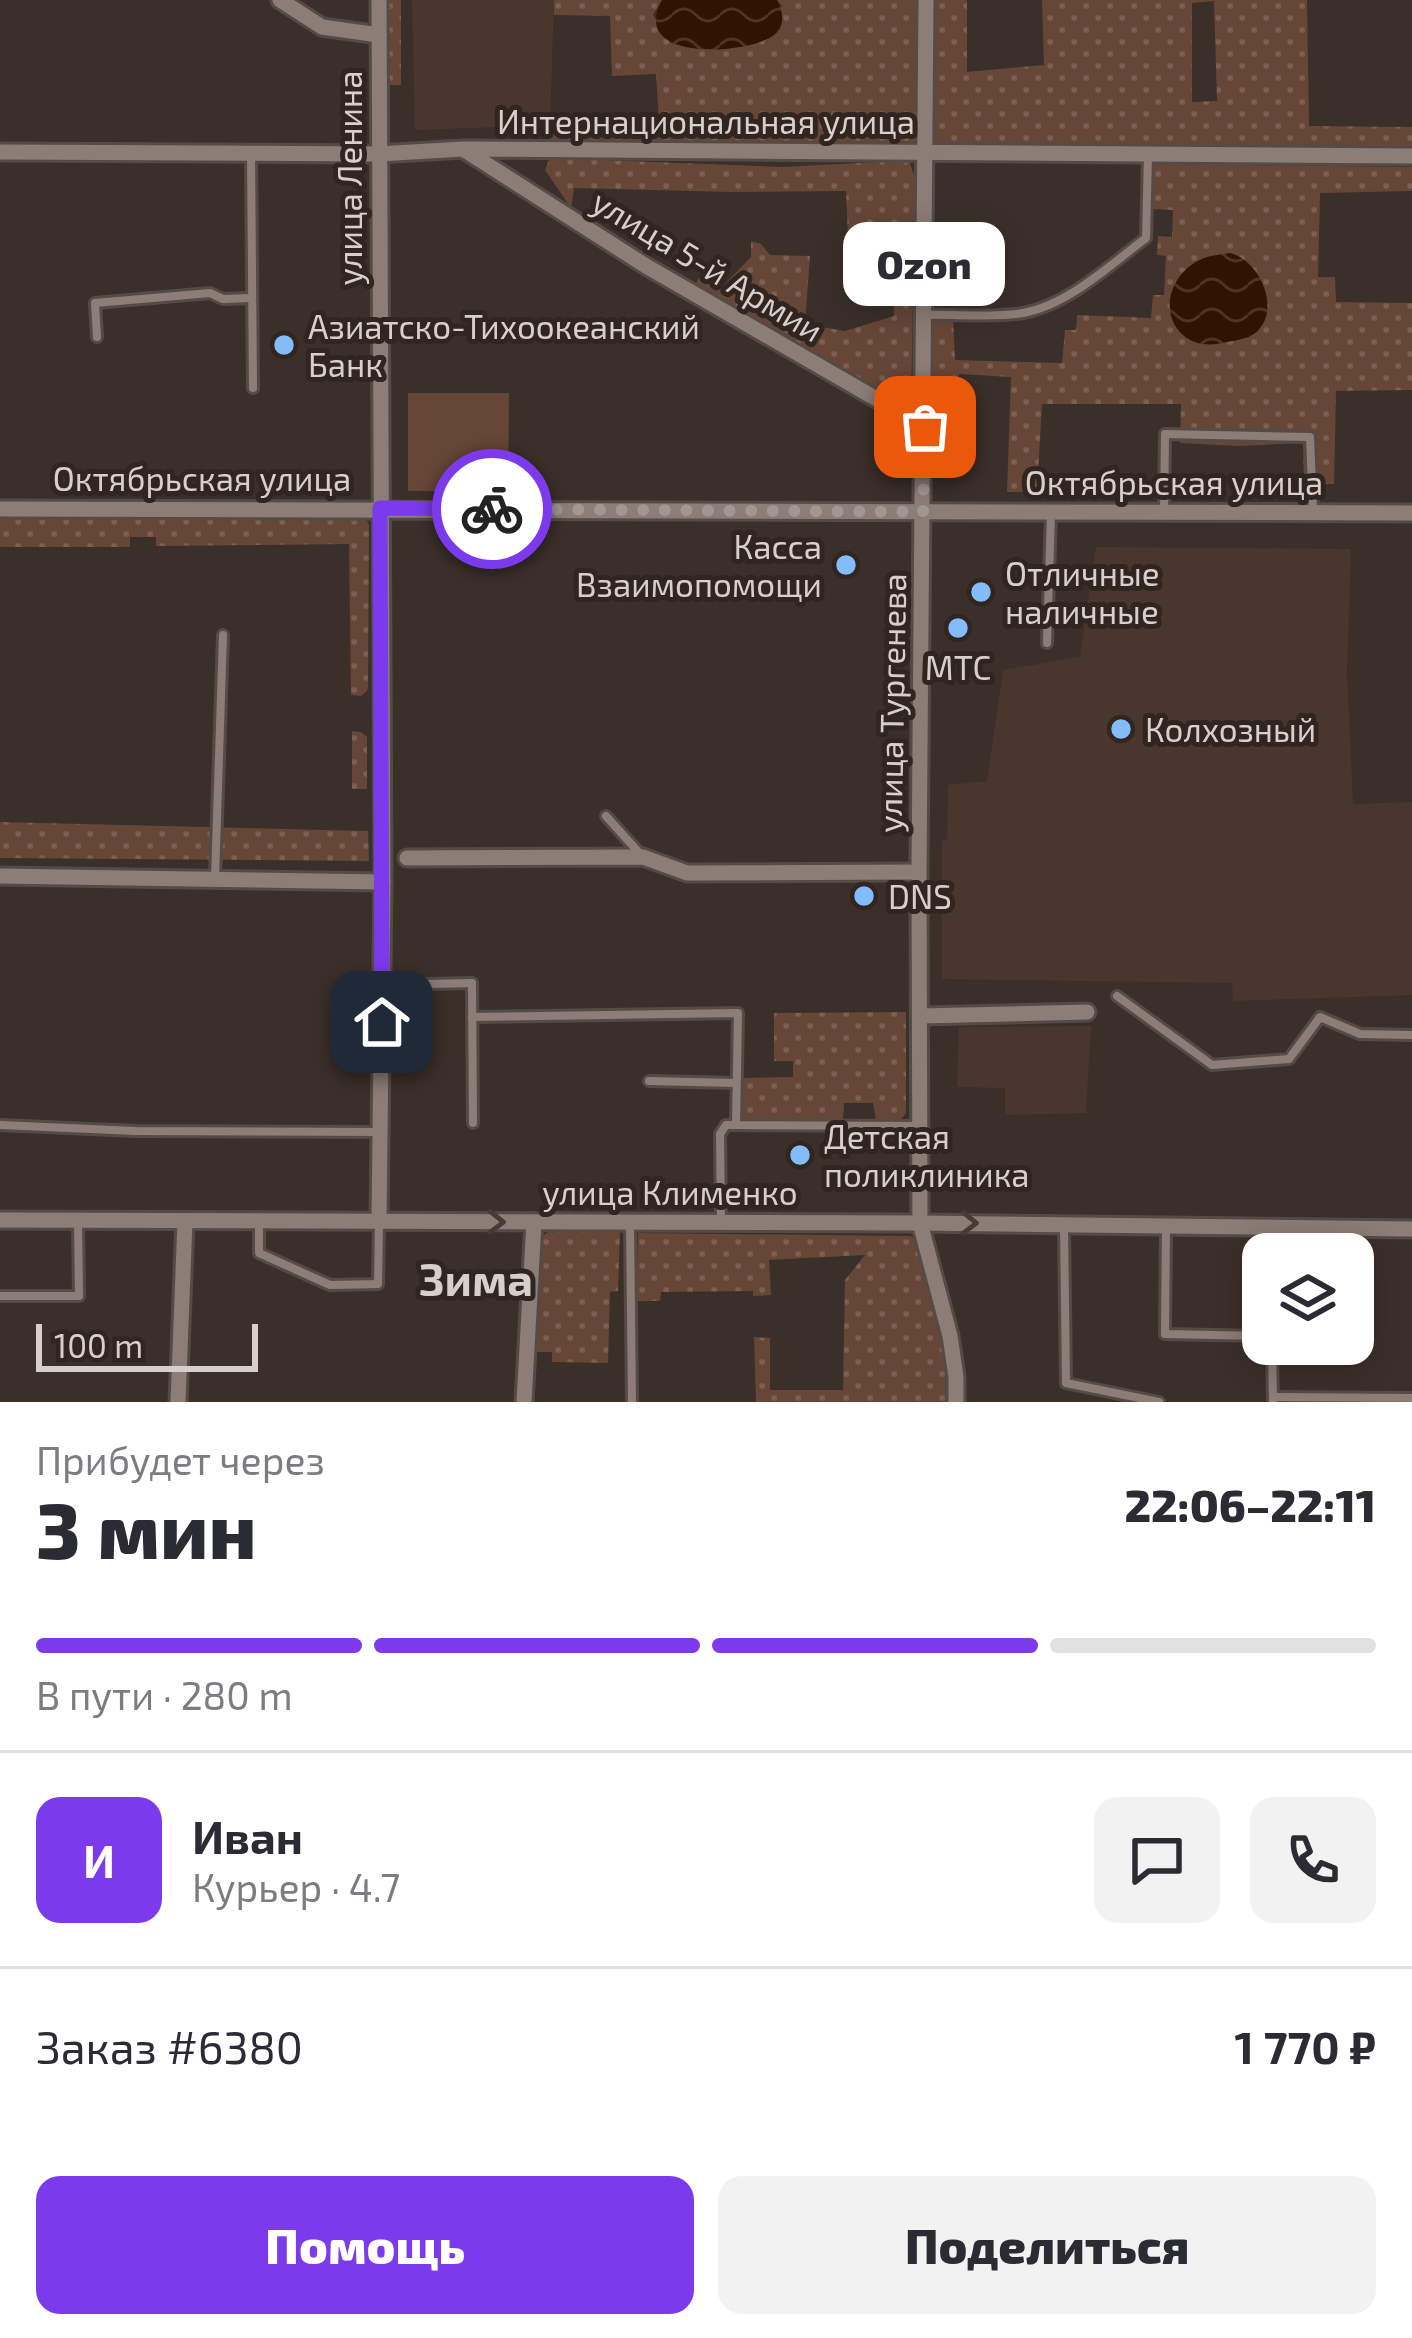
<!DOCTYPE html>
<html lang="ru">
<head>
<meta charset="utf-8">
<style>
  :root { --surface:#fff; --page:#f2f2f3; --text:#2b2b33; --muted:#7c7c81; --line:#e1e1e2; --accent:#7c3aed }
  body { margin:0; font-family:"Exo 2",sans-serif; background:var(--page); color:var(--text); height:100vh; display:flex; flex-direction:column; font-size:45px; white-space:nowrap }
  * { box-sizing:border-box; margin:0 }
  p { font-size:39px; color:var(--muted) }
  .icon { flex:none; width:66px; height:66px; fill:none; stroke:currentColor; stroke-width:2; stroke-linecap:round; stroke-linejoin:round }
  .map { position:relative; height:1402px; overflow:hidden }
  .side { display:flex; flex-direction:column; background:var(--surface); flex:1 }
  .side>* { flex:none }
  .controls { position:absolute; left:1242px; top:1233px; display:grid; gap:24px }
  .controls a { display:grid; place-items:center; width:132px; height:132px; border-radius:24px; background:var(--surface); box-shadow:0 6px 30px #0003; font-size:60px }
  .scale { position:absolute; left:36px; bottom:30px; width:222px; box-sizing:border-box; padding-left:12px; border:6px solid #d7cfcc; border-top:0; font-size:33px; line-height:42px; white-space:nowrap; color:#d7cfcc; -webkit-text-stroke:9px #31251f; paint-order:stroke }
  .pin { position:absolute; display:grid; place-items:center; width:102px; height:102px; color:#fff; margin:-51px; border-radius:24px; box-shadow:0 6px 18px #0006 }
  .courier { position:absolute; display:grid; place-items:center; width:120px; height:120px; margin:-60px; border:9px solid #7c3aed; border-radius:50%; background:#fff; color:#222; box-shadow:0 3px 15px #0007 }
  .bubble { position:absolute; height:84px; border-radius:24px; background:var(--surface); box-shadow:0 6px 30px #0003; font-size:39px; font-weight:800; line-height:84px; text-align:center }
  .overview em { font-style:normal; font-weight:800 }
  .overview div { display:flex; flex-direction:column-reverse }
  .overview { display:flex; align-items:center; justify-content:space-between; height:204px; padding:0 36px }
  h1 { font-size:78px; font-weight:800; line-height:90px }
  .bar { display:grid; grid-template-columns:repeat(4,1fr); gap:18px 12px; align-content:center; height:144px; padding:0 36px }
  .bar i { height:15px; border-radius:9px; background:var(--line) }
  .bar .current { background:var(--accent) }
  .bar p { grid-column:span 4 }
  .line { display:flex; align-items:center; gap:30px; padding:0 36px; border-top:3px solid var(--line) }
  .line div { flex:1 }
  .round { display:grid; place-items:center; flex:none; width:126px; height:126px; border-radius:24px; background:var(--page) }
  .cta { display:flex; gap:24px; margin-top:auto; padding:24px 36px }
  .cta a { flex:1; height:138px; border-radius:24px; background:var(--accent); color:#fff; font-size:48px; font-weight:800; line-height:138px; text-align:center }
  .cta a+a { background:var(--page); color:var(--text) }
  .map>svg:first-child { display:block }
  .built { fill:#49372e }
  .grass { fill:url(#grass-dots); fill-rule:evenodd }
  .park { fill:#664637 }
  .water { fill:url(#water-waves) }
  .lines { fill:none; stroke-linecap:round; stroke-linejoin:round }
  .lane-casing { stroke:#554b46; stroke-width:14 }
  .street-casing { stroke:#554b46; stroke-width:21 }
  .lane { stroke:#8c7d76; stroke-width:8 }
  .street { stroke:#8c7d76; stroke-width:15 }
  .oneway { stroke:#483b35 }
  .done { stroke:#a09793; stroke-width:12; stroke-dasharray:0 21.6 }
  .route { stroke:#7c3aed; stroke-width:15 }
  .poi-dot { fill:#83bcfb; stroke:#31251f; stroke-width:4.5 }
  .labels { text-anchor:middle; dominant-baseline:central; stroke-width:10; stroke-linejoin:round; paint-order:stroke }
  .street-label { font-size:33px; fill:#d7cfcc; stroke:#31251f }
  .poi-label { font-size:33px; fill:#d7cfcc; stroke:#31251f; text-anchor:start }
  .district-label { font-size:45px; font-weight:bold; fill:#d7cfcc; stroke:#31251f }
</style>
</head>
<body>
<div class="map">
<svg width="1412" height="1402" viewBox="0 0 1412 1402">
  <defs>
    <pattern id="grass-dots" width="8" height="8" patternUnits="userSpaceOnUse" patternTransform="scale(3)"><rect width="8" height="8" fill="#664637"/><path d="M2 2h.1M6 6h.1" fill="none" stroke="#7b6053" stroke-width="1.8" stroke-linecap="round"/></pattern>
    <pattern id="water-waves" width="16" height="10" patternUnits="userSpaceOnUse" patternTransform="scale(3)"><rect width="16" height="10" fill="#321201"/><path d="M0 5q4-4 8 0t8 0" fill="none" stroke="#4f3325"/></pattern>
  </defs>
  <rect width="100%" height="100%" fill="#3b2f29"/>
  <g class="built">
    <path d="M412 0H554L550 125 415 130Z"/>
    <path d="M1096 547 1351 549 1347 672 1353 804 1412 802V995L1233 1001 1232 983 942 979V841L947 840 948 785 987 781 1003 670 1080 657Z"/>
    <path d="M1091 1026 1086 1113 1005 1115V1088L957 1087 959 1027Z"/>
  </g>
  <g class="grass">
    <rect x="385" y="0" width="16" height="85"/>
    <path d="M554 0H662L653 15 671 43C734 56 735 43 782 6L777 0H917L918 136 912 145 905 146 729 149 549 140 550 125 659 120 656 74 612 76 610 16 554 15Z"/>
    <path d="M932 0H967V72L1044 65 1042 0H1307L1309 126 1412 127V151L936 144 932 139ZM1214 1 1217 101 1192 102V3Z"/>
    <path d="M550 158 781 167 900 161 910 163 915 178 911 409 696 284 699 277 721 288 751 257V241L761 244 770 255 810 256 805 324 845 331 894 316 893 236 848 238 846 191 731 192 574 188 571 208 545 170Z"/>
    <path d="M1152 164 1412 167V191L1320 193 1318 277H1335L1336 302 1412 303V390L1336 391 1334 484H1304L1303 443 1239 446 1180 443 1181 404H1042L1037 492H1007L1011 377 959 374 957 420H934L932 318H953L955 360 1062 363 1065 330H1076L1077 315 1151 318 1153 295H1164L1166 256 1157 255 1158 236 1172 237 1173 210 1150 209ZM1203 258 1250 337 1210 344 1179 278Z"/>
    <path d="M363 513 369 525 368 687 367 691 361 696 351 695 349 544 156 546V537H130V547H0V516Z"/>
    <path d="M352 731 361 732 367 737V789H352Z"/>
    <path d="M0 822 368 831 369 861 0 858Z"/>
    <path d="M906 1012V1113L900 1121 876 1120 873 1103H844L843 1120 742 1121 741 1078 793 1077V1061H774V1013Z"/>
    <path d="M553 1230 620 1231 618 1291 610 1292 608 1363 552 1362V1352H533L539 1244 545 1234Z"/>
    <path d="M638 1233 911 1236 917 1243 945 1352 946 1402H756L754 1337 770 1338V1390H843L845 1280 865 1255 769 1260 771 1295 753 1296V1291L661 1292 660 1301H636Z"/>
  </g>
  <path class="park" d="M408 393H509L508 491H408Z"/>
  <g class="water">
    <path d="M662 0H777C783 11 786 26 774 35 748 55 628 63 662 0Z"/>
    <path d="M1230 253C1257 259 1280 304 1260 328 1253 338 1238 340 1227 342 1214 345 1202 346 1190 340 1156 320 1168 273 1202 259 1210 255 1221 255 1230 253Z"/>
  </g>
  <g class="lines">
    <g class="lane-casing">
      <g id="lane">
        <path d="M251 155 253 388"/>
        <path d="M926 315C955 314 995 318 1023 313 1068 305 1110 265 1146 238L1148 154"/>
        <path d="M97 337 95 303 210 293 223 299 252 298"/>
        <path d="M1164 512 1165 434 1310 437 1313 511"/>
        <path d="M1047 643 1051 513"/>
        <path d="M606 816 642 856"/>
        <path d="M215 878 223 635"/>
        <path d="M384 985 472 983 473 1123"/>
        <path d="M1117 996 1212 1065 1289 1059 1320 1017 1360 1034 1412 1035"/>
        <path d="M472 1017 738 1013 736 1125 918 1126"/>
        <path d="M649 1081 736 1083"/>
        <path d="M0 1125 136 1131 380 1132"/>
        <path d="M721 1220 720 1134 726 1125H736"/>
        <path d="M259 1222V1253L330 1285 378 1284 379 1222"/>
        <path d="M630 1224 632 1402"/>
        <path d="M1064 1226 1066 1383 1159 1402"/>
        <path d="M1166 1227 1165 1334 1263 1336"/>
        <path d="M1269 1230 1270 1254"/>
        <path d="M0 1296H79L78 1221"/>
        <path d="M1272 1344 1273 1402"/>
        <path d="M1274 1397 1412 1398"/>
      </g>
    </g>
    <g class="street-casing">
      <g id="street">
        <path d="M280 0 322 27 379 35"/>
        <path d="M926 0 919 872 920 1223 950 1336 956 1377V1402"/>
        <path d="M466 151 646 266 925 427"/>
        <path d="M0 152 378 154 463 149 1412 156"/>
        <path d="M0 509 1412 513"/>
        <path d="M407 858 643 857 687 873 919 872"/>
        <path d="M0 876 383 882"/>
        <path d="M920 1016 1087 1012"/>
        <path d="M0 1220 920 1223 1412 1229"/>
        <path d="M379 1220 383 882 379 0"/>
        <path d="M178 1402 185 1221"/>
        <path d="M524 1402 534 1222"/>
      </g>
    </g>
    <use href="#lane" class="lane"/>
    <use href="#street" class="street"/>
  </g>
  <defs><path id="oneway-chevron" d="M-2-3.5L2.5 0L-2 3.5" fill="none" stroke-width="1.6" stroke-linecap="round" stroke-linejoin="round" transform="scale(3)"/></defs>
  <g class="oneway">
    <use href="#oneway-chevron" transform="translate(496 1222) rotate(1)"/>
    <use href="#oneway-chevron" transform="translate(969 1223) rotate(1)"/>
  </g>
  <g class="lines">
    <path class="done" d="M492 509 923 512 925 427"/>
    <path class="route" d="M382 1022 380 508 492 509"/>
  </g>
  <g class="poi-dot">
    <circle cx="284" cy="345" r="12"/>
    <circle cx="846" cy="565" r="12"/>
    <circle cx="981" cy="592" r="12"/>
    <circle cx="958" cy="628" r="12"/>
    <circle cx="1121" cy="729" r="12"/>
    <circle cx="864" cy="896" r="12"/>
    <circle cx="800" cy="1155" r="12"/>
  </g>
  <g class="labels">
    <g class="street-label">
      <text x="706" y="121">Интернациональная улица</text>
      <text transform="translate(349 178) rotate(-90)">улица Ленина</text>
      <text transform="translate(708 265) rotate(31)">улица 5-й Армии</text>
      <text x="202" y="478">Октябрьская улица</text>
      <text x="1174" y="482">Октябрьская улица</text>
      <text transform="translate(891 703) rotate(-89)">улица Тургенева</text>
      <text x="670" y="1192">улица Клименко</text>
    </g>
    <g class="poi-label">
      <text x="308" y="326">Азиатско-Тихоокеанский<tspan x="308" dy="38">Банк</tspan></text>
      <text x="822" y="546" text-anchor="end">Касса<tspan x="822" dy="38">Взаимопомощи</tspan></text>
      <text x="1005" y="573">Отличные<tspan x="1005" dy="38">наличные</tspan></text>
      <text x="958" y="667" text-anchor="middle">МТС</text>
      <text x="1145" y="729">Колхозный</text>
      <text x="888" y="896">DNS</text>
      <text x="824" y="1136">Детская<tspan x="824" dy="38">поликлиника</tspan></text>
    </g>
    <g class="district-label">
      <text x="476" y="1278">Зима</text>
    </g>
  </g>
</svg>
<div class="controls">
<a><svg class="icon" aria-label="layers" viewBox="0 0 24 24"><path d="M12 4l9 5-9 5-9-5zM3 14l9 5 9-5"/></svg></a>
</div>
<div class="scale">100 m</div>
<div class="pin" style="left:925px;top:427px;background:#ea580c"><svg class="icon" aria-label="bag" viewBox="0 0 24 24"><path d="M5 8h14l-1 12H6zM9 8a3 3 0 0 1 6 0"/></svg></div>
<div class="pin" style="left:382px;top:1022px;background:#1f2937"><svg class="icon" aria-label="home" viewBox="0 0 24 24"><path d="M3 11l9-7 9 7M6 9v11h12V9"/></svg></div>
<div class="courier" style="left:492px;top:509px"><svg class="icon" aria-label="bike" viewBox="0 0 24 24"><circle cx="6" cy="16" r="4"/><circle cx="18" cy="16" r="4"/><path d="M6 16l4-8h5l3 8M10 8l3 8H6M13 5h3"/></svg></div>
<div class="bubble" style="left:843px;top:222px;width:162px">Ozon</div>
</div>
<section class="side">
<div class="overview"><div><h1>3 мин</h1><p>Прибудет через</p></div><em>22:06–22:11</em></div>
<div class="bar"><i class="current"></i><i class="current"></i><i class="current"></i><i></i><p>В пути · 280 m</p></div>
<div class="line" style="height:216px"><b class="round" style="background:var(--accent);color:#fff">И</b><div><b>Иван</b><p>Курьер · 4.7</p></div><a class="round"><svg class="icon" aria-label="chat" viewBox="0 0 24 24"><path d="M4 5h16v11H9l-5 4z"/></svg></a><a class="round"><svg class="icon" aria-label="phone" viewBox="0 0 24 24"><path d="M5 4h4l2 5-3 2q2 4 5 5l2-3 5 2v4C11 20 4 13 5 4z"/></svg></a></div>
<div class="line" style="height:156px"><div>Заказ #6380</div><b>1 770 ₽</b></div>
<div class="cta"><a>Помощь</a><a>Поделиться</a></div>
</section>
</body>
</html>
